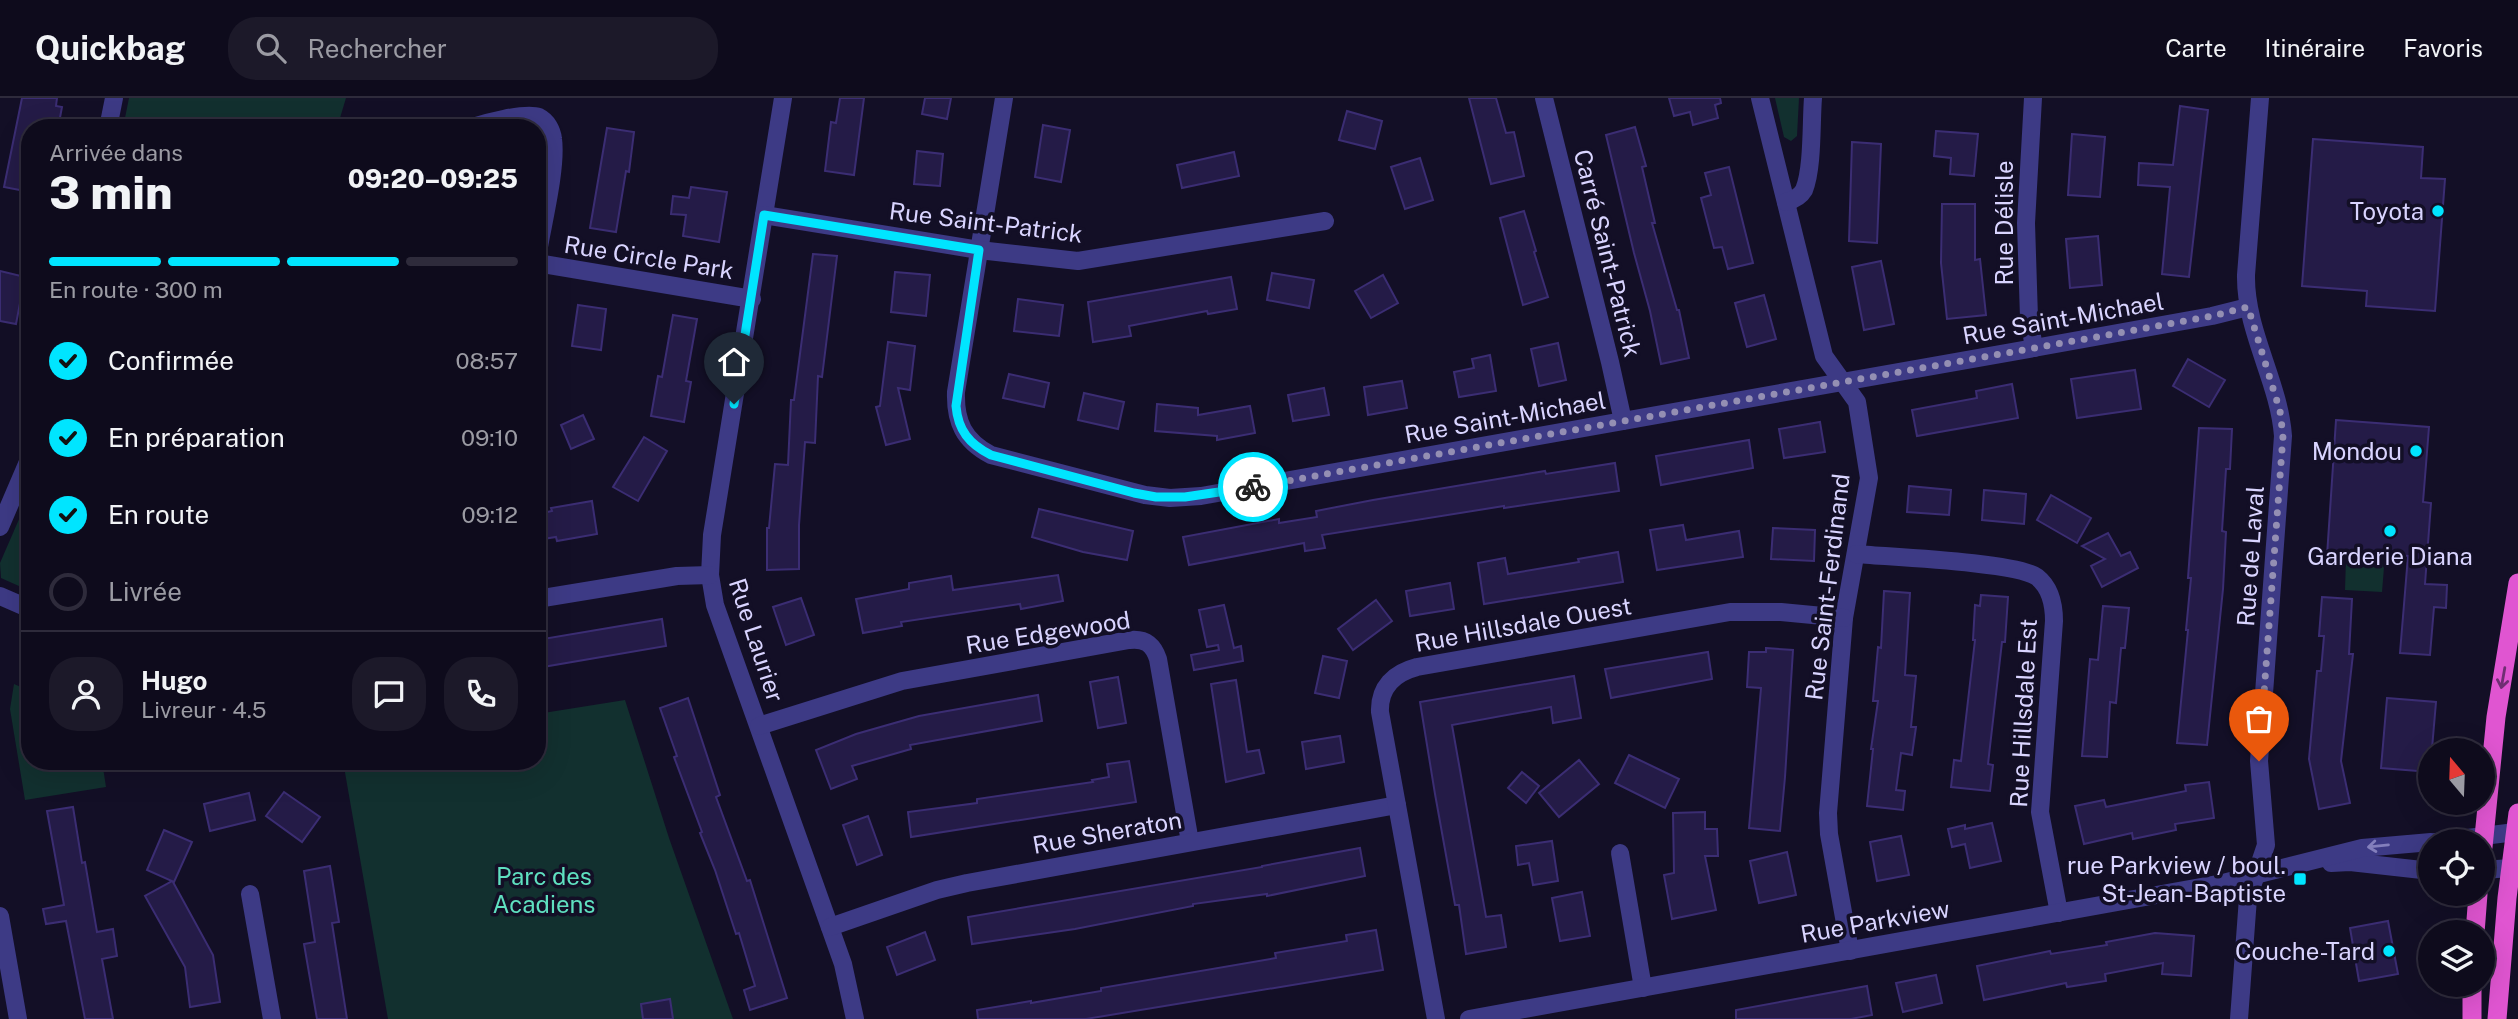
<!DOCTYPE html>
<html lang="fr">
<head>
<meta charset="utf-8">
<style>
  :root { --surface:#0e0b1c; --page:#1c1929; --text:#f1f3f6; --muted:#9b9ba3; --line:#2e2b3b; --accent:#00e5ff }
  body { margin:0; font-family:"Public Sans",sans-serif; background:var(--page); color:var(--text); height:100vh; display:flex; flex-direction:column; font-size:26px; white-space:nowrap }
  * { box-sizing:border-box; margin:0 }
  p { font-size:23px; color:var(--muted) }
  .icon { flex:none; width:38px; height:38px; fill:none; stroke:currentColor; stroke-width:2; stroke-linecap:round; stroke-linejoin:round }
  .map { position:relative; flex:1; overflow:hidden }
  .drawer { position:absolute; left:21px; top:21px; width:525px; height:651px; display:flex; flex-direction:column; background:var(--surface); border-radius:28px; box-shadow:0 7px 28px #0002,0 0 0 2px var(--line) }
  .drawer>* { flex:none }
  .needle { width:46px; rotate:341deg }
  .fabs { position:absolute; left:2418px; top:640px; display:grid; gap:14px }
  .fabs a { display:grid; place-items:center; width:77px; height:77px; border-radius:50%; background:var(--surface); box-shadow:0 7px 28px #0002,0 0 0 2px var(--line); font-size:35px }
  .pin { position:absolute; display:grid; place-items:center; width:60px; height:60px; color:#fff; margin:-72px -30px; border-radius:50% 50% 50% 0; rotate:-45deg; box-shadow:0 0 7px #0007 }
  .pin .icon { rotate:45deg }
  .courier { position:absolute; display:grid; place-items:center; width:70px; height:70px; margin:-35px; border:5px solid #00e5ff; border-radius:50%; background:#fff; color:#222; box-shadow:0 2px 9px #0007 }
  .overview em { font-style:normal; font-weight:800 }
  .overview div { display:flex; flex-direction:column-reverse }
  .overview { display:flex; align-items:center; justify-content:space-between; height:119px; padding:0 28px }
  h1 { font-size:46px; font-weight:800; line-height:52px }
  .bar { display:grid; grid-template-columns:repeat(4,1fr); gap:10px 7px; align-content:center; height:84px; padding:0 28px }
  .bar i { height:9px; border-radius:5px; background:var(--line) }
  .bar .on { background:var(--accent) }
  .bar p { grid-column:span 4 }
  .line { display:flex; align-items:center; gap:18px; padding:0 28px; border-top:2px solid var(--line) }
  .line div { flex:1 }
  .round { display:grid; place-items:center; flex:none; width:74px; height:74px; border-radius:28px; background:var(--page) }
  ol { padding:0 28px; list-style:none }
  li { display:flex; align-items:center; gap:21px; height:77px }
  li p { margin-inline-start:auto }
  li .icon { padding:7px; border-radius:50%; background:var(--accent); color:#111; stroke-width:4 }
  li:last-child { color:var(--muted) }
  li i { width:38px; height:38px; border:4px solid var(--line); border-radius:50% }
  header { display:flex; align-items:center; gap:42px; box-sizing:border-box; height:98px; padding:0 35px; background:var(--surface); border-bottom:2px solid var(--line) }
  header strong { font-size:33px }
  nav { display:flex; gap:38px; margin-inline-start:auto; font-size:24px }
  .search { width:490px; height:63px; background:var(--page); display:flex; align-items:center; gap:18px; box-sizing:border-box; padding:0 24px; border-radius:28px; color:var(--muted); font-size:26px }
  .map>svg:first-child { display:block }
  .green { fill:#12302f }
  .building { fill:#241b47; stroke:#3b2d73; stroke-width:2 }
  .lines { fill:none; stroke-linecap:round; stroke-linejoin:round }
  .minor { stroke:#3d3a85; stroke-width:18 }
  .tertiary { stroke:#3d3a85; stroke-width:18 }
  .trunk { stroke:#e055d1; stroke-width:19 }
  .oneway { stroke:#6f2e73 }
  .oneway2 { stroke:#837fbc }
  .done { stroke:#948fb3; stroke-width:7; stroke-dasharray:0 12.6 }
  .route { stroke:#00e5ff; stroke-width:9 }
  .poi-dot { fill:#00e5ff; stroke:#130f26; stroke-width:2.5 }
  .labels { text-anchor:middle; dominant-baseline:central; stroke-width:7; stroke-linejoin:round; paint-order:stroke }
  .poi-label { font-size:24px; fill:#d9d4ff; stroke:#130f26; text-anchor:end }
  .street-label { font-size:24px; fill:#d9d4ff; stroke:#130f26 }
  .park-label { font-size:24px; fill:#5fe0c0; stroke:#130f26 }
</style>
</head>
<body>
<header>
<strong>Quickbag</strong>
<div class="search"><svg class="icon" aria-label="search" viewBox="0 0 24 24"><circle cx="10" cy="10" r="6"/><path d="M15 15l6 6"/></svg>Rechercher</div>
<nav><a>Carte</a><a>Itinéraire</a><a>Favoris</a></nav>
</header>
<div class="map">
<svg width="2518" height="921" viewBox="0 0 2518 921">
  <rect width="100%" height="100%" fill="#130f26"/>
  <g class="green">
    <path d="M129 0H346L337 30H123Z"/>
    <path d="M1775 0H1799L1797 38 1791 43 1784 39Z"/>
    <path d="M30 396V493L1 480 0 465Z"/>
    <path d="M2366 455 2385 457 2382 494 2345 492 2346 460 2365 461Z"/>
    <path d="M14 586 30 593V663H59L66 667 68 663 87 665 102 663 106 689 25 702 10 611Z"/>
    <path d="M625 602 669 740 733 921H388L343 663H537V616Z"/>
  </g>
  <g class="building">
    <path d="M22 0H57L56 8 62 9 58 30H30V94L4 89Z"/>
    <path d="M840 0H864L854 77 825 73 831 24 836 25Z"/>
    <path d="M925 0H951L947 21 922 16Z"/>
    <path d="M1469 0H1496L1506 35 1514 34 1524 78 1491 86Z"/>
    <path d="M1669 0H1720L1721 5 1715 7 1718 20 1693 27 1690 14 1674 18Z"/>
    <path d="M2180 8 2208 12 2189 179 2162 176 2170 89 2138 87 2139 65 2173 67Z"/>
    <path d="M1347 13 1382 23 1375 51 1339 42Z"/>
    <path d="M1043 27 1070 32 1061 84 1035 79Z"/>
    <path d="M1635 29 1646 68 1642 69 1655 125H1652L1677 212H1679L1689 260 1661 266 1650 213 1634 155 1606 37Z"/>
    <path d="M607 30 634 34 629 74 626 73 616 134 590 130Z"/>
    <path d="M1936 33 1978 36 1974 78 1950 76 1951 60 1934 58Z"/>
    <path d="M2072 36 2105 39 2100 99 2068 97Z"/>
    <path d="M2313 41 2423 49 2421 80 2445 81 2435 213 2366 208 2367 193 2302 188Z"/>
    <path d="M1852 44 1881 46 1877 145 1849 143Z"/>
    <path d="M917 53 943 56 940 88 914 86Z"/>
    <path d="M1234 54 1239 78 1182 90 1177 67Z"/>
    <path d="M1420 60 1433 102 1405 111 1391 69Z"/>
    <path d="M1729 69 1753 165 1728 171 1722 149 1714 150 1701 100 1711 97 1705 75Z"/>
    <path d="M691 89 727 94 719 144 683 138 686 117 671 116 673 98 689 100Z"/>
    <path d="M1942 106H1975V162L1980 161 1986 217 1947 221 1941 165Z"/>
    <path d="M1524 113 1536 153 1534 154 1548 199 1523 207 1500 120Z"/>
    <path d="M2098 138 2102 187 2070 190 2066 141Z"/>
    <path d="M813 156 837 158 822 279 818 278 815 345 805 344 799 427V471L767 472V430H769L775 366 788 367 791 302H794Z"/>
    <path d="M1881 163 1894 226 1864 232 1852 169Z"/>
    <path d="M0 173 25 179 16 226 0 223Z"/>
    <path d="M895 174 930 177 926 218 891 214Z"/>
    <path d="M1272 175 1314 182 1309 210 1267 202Z"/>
    <path d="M1383 177 1398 205 1371 220 1355 193Z"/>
    <path d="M1231 179 1237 211 1208 216 1207 213 1129 228 1131 238 1093 244 1088 204Z"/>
    <path d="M1764 197 1776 241 1747 249 1735 205Z"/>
    <path d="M1018 201 1063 207 1059 238 1014 233Z"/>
    <path d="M578 207 606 211 601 252 572 248Z"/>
    <path d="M673 217 697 221 686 283 691 284 684 324 651 318 658 278 662 279Z"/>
    <path d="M888 244 915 248 910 292 898 290 910 341 886 347 876 309 880 308Z"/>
    <path d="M1558 245 1566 282 1539 288 1531 251Z"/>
    <path d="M1490 257 1496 293 1459 299 1454 274 1474 270 1472 261Z"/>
    <path d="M2188 261 2225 282 2209 309 2173 288Z"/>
    <path d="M2135 272 2141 311 2077 320 2071 281Z"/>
    <path d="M1009 276 1049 285 1044 309 1003 300Z"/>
    <path d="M1402 283 1407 310 1368 317 1364 289Z"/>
    <path d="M2012 286 2018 320 1917 338 1912 312 1977 300 1976 293Z"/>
    <path d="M1324 290 1329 317 1293 323 1288 297Z"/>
    <path d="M1084 295 1124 304 1118 331 1078 322Z"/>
    <path d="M1157 306 1198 310V317L1250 308 1255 335 1217 342V338L1155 333Z"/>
    <path d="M583 317 594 341 571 351 561 327Z"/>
    <path d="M2336 322 2429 329 2423 404 2431 405 2425 486 2447 487 2446 510 2434 509 2430 557 2400 555 2408 458 2366 455V461L2327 458Z"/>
    <path d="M1820 324 1825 354 1784 360 1779 331Z"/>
    <path d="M2199 330 2232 331 2230 371H2226L2222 433 2226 434 2223 491 2207 647 2177 645 2188 532H2186L2191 480H2188Z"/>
    <path d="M644 339 667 353 638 403 613 389Z"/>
    <path d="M1749 342 1753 370 1661 387 1656 358Z"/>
    <path d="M1615 365 1619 393 1504 410V408L1322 437 1325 450 1305 453 1304 445 1189 467 1183 439 1279 421V425L1317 419 1316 413 1373 402 1545 373 1546 376Z"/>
    <path d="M1909 388 1951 392 1949 417 1907 414Z"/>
    <path d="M1984 392 2026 396 2024 426 1982 422Z"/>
    <path d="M2051 397 2091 420 2077 445 2037 422Z"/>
    <path d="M592 403 597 436 557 443 556 439 537 442V416L552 413 551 410Z"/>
    <path d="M1039 411 1133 433 1127 462 1083 454 1032 439Z"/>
    <path d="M1683 427 1686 442 1739 433 1743 459 1657 472 1650 432Z"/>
    <path d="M1773 430 1815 432 1814 463 1771 461Z"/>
    <path d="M2108 435 2121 458 2130 454 2138 470 2102 489 2091 468 2105 461 2082 448Z"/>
    <path d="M1618 454 1623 484 1484 506 1478 465 1505 460 1508 476 1579 464 1578 461Z"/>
    <path d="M1058 477 1063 503 1021 511 1020 506 901 524 902 528 863 535 856 501 909 491V485L951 478 953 492Z"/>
    <path d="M1450 485 1454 511 1410 518 1406 493Z"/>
    <path d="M1884 493 1910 495 1905 577 1916 578 1911 629H1916L1912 657 1901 655 1896 692 1905 693 1903 712 1867 708 1873 651H1871L1878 603H1873L1878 549 1881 550Z"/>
    <path d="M1981 497 2008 499 2005 544H2002L1988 666 1993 667 1990 693 1951 689 1954 662 1961 663 1975 542H1973L1975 507 1980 508Z"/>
    <path d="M2322 499 2352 501 2349 556H2353L2341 663 2350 705 2319 711 2309 661 2317 573H2321L2324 538H2319Z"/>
    <path d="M801 500 814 537 786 547 773 509Z"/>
    <path d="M1376 502 1392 523 1353 552 1338 531Z"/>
    <path d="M1224 507 1234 550 1241 548 1243 563 1194 572 1191 557 1219 552 1218 547 1207 549 1199 512Z"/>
    <path d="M2103 508 2129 510 2125 550H2121L2116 605 2110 604 2107 659 2082 658 2090 561 2098 562Z"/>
    <path d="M662 521 666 548 537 570V542Z"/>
    <path d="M1766 550 1793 552 1785 679 1780 733 1749 730 1761 590 1747 589 1749 554H1766Z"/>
    <path d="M1708 554 1712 581 1611 600 1605 571Z"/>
    <path d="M1323 558 1347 563 1339 600 1315 595Z"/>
    <path d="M1574 578 1581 620 1553 625 1551 609 1452 627 1486 819 1501 817 1506 849 1466 856 1459 807H1455L1435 696 1420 604Z"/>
    <path d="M1118 579 1126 625 1098 630 1090 584Z"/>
    <path d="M1236 582 1247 654 1259 652 1264 675 1226 684 1211 586Z"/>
    <path d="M1038 597 1042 623 910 647 911 651 852 668 857 681 831 691 816 652 856 636 919 618Z"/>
    <path d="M688 600 720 697 716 699 747 783 750 782 787 900 750 912 744 892 755 888 739 835 736 836 715 772 700 735 702 734 674 659 677 658 660 610Z"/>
    <path d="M2387 600 2436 604 2430 674 2381 670Z"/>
    <path d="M1340 638 1344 664 1306 671 1302 644Z"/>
    <path d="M1629 657 1679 681 1665 710 1615 685Z"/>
    <path d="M1579 662 1599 686 1559 719 1539 695Z"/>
    <path d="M1129 663 1136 704 911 739 908 714 977 705V701L1093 684 1092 682 1109 679 1107 666Z"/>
    <path d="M1522 674 1539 688 1526 705 1508 690Z"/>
    <path d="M2209 684 2214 720 2175 726 2176 732 2133 741 2132 735 2084 746 2075 708 2104 702 2106 709 2186 693 2185 687Z"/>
    <path d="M284 694 320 719 302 744 266 718Z"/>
    <path d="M249 695 255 722 210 733 204 706Z"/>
    <path d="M73 709 82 765 85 764 97 834 113 831 117 858 102 861 113 921H85L66 823 46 826 43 811 64 807 47 713Z"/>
    <path d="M1705 714V731H1717L1718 758H1705L1716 812 1672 821 1664 777 1674 775 1673 715Z"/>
    <path d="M868 718 882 757 857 767 843 727Z"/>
    <path d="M1992 725 2001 763 1970 770 1965 746 1952 749 1948 731 1965 727V731Z"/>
    <path d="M164 732 192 744 174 784H173L213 857 220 904 190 909 185 869 145 798 172 783 147 772Z"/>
    <path d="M1901 738 1909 777 1877 783 1870 744Z"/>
    <path d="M1552 743 1558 783 1533 787 1529 765 1518 767 1516 748Z"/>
    <path d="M1360 750 1365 778 1267 798V796L1193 806V808L1075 831 972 846 968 819 1262 769V768Z"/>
    <path d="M1787 754 1796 797 1759 805 1750 763Z"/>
    <path d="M330 768 339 824 332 825 347 921H317L304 846 315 844 304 773Z"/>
    <path d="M1582 794 1590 838 1560 843 1552 800Z"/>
    <path d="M2388 823 2398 876 2359 883 2350 830Z"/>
    <path d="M1376 832 1383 872 1086 921H978L977 912 1031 903V905L1101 893V890L1276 860 1275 855 1347 843 1346 837Z"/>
    <path d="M925 834 935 862 897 877 887 849Z"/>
    <path d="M2155 835 2194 838 2191 878 2162 876 2163 865 2105 876 2106 883 2067 889 2066 885 1984 902 1977 868 2050 853 2051 856 2107 847 2106 844Z"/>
    <path d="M1936 877 1942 905 1903 914 1896 885Z"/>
    <path d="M1867 888 1872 917 1851 921H1736V912Z"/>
    <path d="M670 901 673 921H643L641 906Z"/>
  </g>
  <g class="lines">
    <g class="minor">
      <path d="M783 0 712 437 710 477 715 507 843 866 855 921"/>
      <path d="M1004 0 956 294C955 324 964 343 991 357L1145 397 1170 400 1201 398 2034 250 2212 218 2248 209"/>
      <path d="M1544 0 1610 264 1623 323"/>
      <path d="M1760 0 1824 258 1857 304 1869 380 1844 520 1828 715 1829 736 1850 853"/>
      <path d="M2033 0 2026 125 2029 220 2034 250"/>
      <path d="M469 30C484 25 525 14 539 19 547 23 552 32 553 41 557 70 542 128 537 160"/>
      <path d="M1786 104C1793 102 1800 99 1804 92 1813 70 1811 24 1813 0"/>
      <path d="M764 117 979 152 1078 163 1325 123"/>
      <path d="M537 165 752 201"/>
      <path d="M1856 456C1889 459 2016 464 2037 479 2051 490 2054 507 2054 523L2040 714 2059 815"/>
      <path d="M0 498 30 511"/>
      <path d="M537 501 677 478 710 477"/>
      <path d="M759 628 902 583 1129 542C1145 540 1153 546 1158 561L1190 744"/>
      <path d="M1620 755 1643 890"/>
      <path d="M250 796 272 921"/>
      <path d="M830 829 937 792 967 785 1397 707"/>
      <path d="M1436 921 1380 614C1379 589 1394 575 1417 569L1730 514H1781L1844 520"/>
      <path d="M2239 921 2248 800 2266 747 2259 663 2283 338C2279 283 2245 233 2246 177L2260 0"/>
    </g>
    <g class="tertiary">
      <path d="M108 30 114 0"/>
      <path d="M0 429 30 359"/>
      <path d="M2436 744 2515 734"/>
      <path d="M2331 765 2350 764 2431 773"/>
      <path d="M2483 772 2511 770"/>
      <path d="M0 818 18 921"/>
      <path d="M1469 921 2223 785 2362 750 2431 744"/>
    </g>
    <g class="trunk">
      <path d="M2483 749 2496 619 2518 485"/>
      <path d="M2475 835 2478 796"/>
      <path d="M2472 887V921"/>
      <path d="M2497 921 2507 800 2518 715"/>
    </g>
  </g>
  <defs><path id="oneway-shaft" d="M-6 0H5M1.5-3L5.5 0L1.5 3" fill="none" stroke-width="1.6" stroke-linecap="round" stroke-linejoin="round" transform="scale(1.75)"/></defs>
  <use class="oneway" href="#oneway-shaft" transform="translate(2503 580) rotate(100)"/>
  <use class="oneway2" href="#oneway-shaft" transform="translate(2378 748) rotate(174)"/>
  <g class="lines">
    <path class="done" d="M1253 389 2085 241 2212 218 2248 209 2280 313 2283 338 2259 663"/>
    <path class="route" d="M734 306 764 117 979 152 956 308C958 332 969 346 991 357L1134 395 1156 399H1185L1253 389"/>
  </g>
  <g class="poi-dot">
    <circle cx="2438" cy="113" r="7"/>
    <circle cx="2416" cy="353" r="7"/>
    <circle cx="2390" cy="433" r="7"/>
    <rect x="2293" y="774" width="14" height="14" rx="3.5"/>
    <circle cx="2389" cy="853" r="7"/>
  </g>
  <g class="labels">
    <g class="poi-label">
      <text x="2424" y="113">Toyota</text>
      <text x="2402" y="353">Mondou</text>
      <text x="2390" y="458" text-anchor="middle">Garderie Diana</text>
      <text x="2286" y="767">rue Parkview / boul.<tspan x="2286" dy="28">St-Jean-Baptiste</tspan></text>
      <text x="2375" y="853">Couche-Tard</text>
    </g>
    <g class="street-label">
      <text transform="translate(986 124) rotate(7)">Rue Saint-Patrick</text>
      <text transform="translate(2004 125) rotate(-90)">Rue Délisle</text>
      <text transform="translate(1608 155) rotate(76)">Carré Saint-Patrick</text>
      <text transform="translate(649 159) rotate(9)">Rue Circle Park</text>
      <text transform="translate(2063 220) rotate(-10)">Rue Saint-Michael</text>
      <text transform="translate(1505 319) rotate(-10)">Rue Saint-Michael</text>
      <text transform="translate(2250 458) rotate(-86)">Rue de Laval</text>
      <text transform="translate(1827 489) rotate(-83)">Rue Saint-Ferdinand</text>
      <text transform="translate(1523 526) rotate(-10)">Rue Hillsdale Ouest</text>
      <text transform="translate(1048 534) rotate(-9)">Rue Edgewood</text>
      <text transform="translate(757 542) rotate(72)">Rue Laurier</text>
      <text transform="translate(2023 615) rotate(-87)">Rue Hillsdale Est</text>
      <text transform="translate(1107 734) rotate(-10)">Rue Sheraton</text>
      <text transform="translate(1875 823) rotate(-10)">Rue Parkview</text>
    </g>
    <g class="park-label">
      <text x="544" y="778">Parc des<tspan x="544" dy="28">Acadiens</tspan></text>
    </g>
  </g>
</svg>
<div class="fabs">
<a><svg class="needle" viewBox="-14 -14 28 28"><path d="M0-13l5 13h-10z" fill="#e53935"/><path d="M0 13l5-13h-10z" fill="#9b9ba3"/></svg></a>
<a><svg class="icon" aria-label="locate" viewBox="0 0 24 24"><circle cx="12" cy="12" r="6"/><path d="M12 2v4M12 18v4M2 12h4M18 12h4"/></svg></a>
<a><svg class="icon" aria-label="layers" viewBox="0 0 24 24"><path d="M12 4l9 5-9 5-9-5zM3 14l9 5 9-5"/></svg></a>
</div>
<div class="pin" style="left:2259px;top:663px;background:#ea580c"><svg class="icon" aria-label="bag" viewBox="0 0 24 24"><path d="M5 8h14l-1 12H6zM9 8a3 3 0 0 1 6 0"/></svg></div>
<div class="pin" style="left:734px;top:306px;background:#1f2937"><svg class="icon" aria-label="home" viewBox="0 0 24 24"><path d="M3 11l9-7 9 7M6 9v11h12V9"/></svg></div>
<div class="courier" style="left:1253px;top:389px"><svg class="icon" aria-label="bike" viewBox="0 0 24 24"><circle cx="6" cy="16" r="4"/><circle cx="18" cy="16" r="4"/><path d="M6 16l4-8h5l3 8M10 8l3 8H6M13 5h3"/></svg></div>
<section class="drawer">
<div class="overview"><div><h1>3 min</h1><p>Arrivée dans</p></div><em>09:20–09:25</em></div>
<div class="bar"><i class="on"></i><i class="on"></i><i class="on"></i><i></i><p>En route · 300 m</p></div>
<ol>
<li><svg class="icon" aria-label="check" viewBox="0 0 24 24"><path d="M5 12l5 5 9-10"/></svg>Confirmée<p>08:57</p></li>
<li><svg class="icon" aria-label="check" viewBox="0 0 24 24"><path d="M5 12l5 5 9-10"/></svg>En préparation<p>09:10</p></li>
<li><svg class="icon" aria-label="check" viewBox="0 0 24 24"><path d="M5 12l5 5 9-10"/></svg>En route<p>09:12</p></li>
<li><i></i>Livrée</li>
</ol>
<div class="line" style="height:126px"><a class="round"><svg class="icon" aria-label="person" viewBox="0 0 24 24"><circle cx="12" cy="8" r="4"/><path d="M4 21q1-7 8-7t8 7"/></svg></a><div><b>Hugo</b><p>Livreur · 4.5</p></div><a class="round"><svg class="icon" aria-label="chat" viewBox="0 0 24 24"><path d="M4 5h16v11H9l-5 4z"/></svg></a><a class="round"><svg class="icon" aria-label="phone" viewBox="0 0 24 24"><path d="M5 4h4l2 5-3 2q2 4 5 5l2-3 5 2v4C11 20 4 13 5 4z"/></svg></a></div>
</section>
</div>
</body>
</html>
